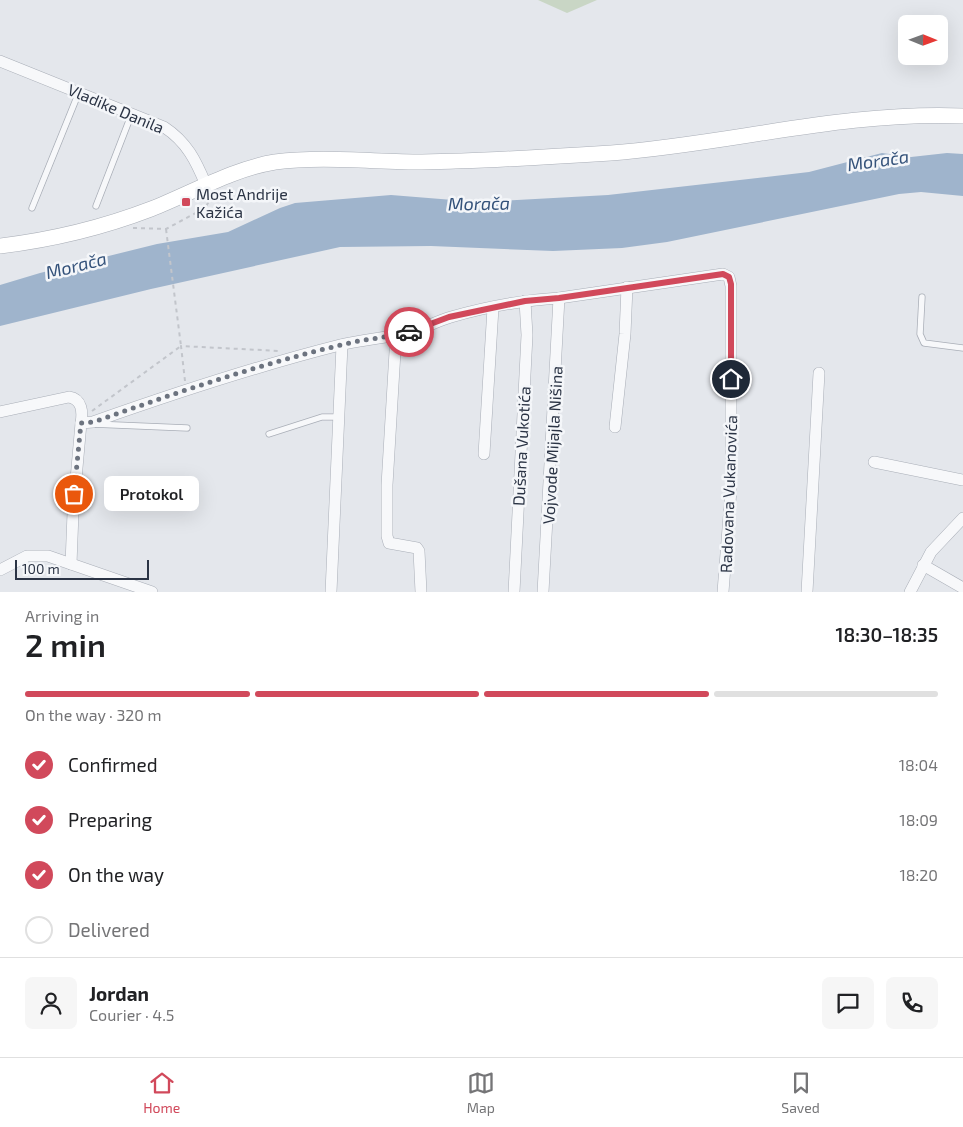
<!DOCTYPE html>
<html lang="en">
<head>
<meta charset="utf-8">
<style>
  :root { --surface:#fff; --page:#f6f6f6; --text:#202124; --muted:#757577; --line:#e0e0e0; --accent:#d1495b }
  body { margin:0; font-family:"Exo 2",sans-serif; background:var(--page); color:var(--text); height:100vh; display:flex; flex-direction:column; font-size:19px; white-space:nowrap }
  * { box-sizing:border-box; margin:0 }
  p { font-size:16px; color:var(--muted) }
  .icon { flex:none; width:28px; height:28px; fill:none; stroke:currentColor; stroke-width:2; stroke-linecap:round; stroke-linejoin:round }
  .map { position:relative; height:592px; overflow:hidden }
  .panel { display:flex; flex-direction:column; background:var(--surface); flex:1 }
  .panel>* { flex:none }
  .needle { width:32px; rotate:91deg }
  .controls { position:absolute; left:898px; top:15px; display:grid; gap:10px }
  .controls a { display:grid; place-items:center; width:50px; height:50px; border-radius:8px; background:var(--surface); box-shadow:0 5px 20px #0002; font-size:25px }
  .scale { position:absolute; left:15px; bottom:12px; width:134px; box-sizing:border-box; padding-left:5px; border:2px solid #2b3445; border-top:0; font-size:14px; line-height:18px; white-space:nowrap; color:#2b3445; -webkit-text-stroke:4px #f4f6f9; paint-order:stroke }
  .pin { position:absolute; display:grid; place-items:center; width:42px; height:42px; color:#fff; margin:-21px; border:2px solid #fff; border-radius:50%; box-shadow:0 1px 5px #0007 }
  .courier { position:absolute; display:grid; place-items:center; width:50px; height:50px; margin:-25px; border:4px solid #d1495b; border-radius:50%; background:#fff; color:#222; box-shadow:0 1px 6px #0007 }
  .bubble { position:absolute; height:35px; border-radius:8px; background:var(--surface); box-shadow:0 5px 20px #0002; font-size:16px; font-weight:600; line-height:35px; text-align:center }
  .overview em { font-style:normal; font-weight:600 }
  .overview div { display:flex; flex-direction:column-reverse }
  .overview { display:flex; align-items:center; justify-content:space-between; height:85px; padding:0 25px }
  h1 { font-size:32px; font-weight:600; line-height:38px }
  .bar { display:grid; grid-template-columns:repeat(4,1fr); gap:8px 5px; align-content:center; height:60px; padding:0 25px }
  .bar i { height:6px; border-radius:4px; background:var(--line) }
  .bar .selected { background:var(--accent) }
  .bar p { grid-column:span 4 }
  .line { display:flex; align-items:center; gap:12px; padding:0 25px; border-top:1px solid var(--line) }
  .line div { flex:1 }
  .round { display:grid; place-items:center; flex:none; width:52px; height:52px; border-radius:8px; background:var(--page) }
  ol { padding:0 25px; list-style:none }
  li { display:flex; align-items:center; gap:15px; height:55px }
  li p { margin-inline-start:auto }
  li .icon { padding:5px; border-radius:50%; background:var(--accent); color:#fff; stroke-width:4 }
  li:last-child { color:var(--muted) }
  li i { width:28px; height:28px; border:2px solid var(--line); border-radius:50% }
  .dock { display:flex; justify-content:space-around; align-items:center; height:70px; border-top:1px solid var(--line); background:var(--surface); font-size:14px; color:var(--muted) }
  .dock a { display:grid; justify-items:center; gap:2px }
  .dock .selected { color:var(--accent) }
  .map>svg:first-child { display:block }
  .green { fill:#c9d6c5 }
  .water { fill:#9fb4cc }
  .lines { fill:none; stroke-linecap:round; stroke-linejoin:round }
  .service-casing { stroke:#a9aeb7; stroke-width:7 }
  .minor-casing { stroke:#a9aeb7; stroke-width:12 }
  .secondary-casing { stroke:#a9aeb7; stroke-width:16 }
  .path { stroke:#c2c5cb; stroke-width:2; stroke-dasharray:4 4; stroke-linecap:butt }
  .service { stroke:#f7f8fa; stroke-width:5.5 }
  .minor { stroke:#f7f8fa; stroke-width:11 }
  .secondary { stroke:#fff; stroke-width:15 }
  .done { stroke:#6c737f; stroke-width:5; stroke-dasharray:0 9 }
  .route { stroke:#d1495b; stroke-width:6 }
  .poi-dot { fill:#d1495b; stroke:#f4f6f9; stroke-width:2 }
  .labels { text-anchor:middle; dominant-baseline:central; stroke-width:5; stroke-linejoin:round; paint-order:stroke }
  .street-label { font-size:16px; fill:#2b3445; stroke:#f4f6f9 }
  .poi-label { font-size:16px; fill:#2b3445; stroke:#f4f6f9; text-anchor:start }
  .water-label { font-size:18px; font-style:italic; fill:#34527a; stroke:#f4f6f9 }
</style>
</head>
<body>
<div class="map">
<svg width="963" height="592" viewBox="0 0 963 592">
  <rect width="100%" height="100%" fill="#e4e7ec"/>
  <path class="green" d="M538 0H597L567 13Z"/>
  <path class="water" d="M882 153 911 157 947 153 963 154V196L921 192 899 194 667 242 622 248 553 251 431 246 340 247 151 289 0 326V285L40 273 157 244 228 232 280 208 295 203 391 195 478 202 608 195 809 172Z"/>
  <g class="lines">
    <g class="service-casing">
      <g id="service">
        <path d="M96 206 132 113"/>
        <path d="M32 208 79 92"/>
        <path d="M922 297 920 334 924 343 963 348"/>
        <path d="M92 424 187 428"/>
        <path d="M269 434 322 417H340"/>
      </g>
    </g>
    <g class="minor-casing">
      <g id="minor">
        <path d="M0 61 164 127C187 142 196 161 206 185"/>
        <path d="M396 335 387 485V536L389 543 417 548 419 551 421 592"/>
        <path d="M0 412 69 397C82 399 83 412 81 423"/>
        <path d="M615 427 625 334 627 287"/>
        <path d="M484 454 493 308"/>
        <path d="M874 462 963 480"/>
        <path d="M71 564 73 513 81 423 93 422C175 393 257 366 340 345 364 339 388 338 411 332 425 328 437 321 451 317 486 307 523 300 559 298L723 274 729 277 731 286V490L723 592"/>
        <path d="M923 565 963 588"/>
        <path d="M0 570 27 556H48L152 592"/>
        <path d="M331 592 342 345"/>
        <path d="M514 592 527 335 525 301"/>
        <path d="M543 592 559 298"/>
        <path d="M807 592 819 373"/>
        <path d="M910 592 931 552 963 518"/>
      </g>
    </g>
    <g class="secondary-casing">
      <path id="secondary" d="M0 246C50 240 104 227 151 209 192 193 232 169 275 162 322 156 375 162 422 162 485 161 548 157 611 153 729 144 844 111 963 116"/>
    </g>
    <g class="path">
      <path d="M133 228 166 229 205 208 211 198 210 195"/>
      <path d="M185 381 181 346 280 351"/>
      <path d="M92 411 181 346 166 229"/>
    </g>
    <use href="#service" class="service"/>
    <use href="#minor" class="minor"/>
    <use href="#secondary" class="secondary"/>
  </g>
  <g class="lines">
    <path class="done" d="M74 494 81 423 94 422C175 393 257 365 341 345 363 339 386 338 409 332"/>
    <path class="route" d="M409 332 449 317 525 301 559 298 723 274 729 277 731 284V379"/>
  </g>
  <rect class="poi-dot" x="181" y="197" width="10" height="10" rx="2.5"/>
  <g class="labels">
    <g class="street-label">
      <text transform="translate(116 108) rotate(23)">Vladike Danila</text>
      <text transform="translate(552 445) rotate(-87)">Vojvode Mijajla Nišina</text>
      <text transform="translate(521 446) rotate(-87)">Dušana Vukotića</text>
      <text transform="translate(728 494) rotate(-88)">Radovana Vukanovića</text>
    </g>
    <g class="poi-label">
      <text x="196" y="193">Most Andrije<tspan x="196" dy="18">Kažića</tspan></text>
    </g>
    <g class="water-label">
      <text transform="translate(878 160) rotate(-8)">Morača</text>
      <text transform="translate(479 203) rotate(-1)">Morača</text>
      <text transform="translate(76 265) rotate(-14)">Morača</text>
    </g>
  </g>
</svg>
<div class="controls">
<a><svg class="needle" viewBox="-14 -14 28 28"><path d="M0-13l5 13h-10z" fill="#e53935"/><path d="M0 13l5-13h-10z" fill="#757577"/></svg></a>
</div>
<div class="scale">100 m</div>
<div class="pin" style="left:74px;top:494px;background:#ea580c"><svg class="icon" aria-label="bag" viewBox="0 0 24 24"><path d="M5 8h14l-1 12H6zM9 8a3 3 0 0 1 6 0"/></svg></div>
<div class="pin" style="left:731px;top:379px;background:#1f2937"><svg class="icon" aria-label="home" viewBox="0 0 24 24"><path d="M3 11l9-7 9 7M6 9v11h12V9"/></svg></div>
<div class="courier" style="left:409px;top:332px"><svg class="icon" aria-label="car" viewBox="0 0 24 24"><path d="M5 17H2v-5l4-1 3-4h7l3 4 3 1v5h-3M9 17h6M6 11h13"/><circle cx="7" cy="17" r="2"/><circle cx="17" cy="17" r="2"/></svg></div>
<div class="bubble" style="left:104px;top:476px;width:95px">Protokol</div>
</div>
<section class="panel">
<div class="overview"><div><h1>2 min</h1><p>Arriving in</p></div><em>18:30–18:35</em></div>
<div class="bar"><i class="selected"></i><i class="selected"></i><i class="selected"></i><i></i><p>On the way · 320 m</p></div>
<ol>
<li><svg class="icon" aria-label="check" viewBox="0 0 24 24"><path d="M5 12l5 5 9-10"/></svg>Confirmed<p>18:04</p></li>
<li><svg class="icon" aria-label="check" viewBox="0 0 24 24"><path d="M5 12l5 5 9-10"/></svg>Preparing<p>18:09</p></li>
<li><svg class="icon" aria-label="check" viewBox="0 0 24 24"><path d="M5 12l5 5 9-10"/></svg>On the way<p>18:20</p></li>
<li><i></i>Delivered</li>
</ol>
<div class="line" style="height:90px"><a class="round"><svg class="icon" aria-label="person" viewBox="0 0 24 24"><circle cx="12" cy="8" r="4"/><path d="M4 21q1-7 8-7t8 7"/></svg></a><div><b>Jordan</b><p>Courier · 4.5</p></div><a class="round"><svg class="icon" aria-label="chat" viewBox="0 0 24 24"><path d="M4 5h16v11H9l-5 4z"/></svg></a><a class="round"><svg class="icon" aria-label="phone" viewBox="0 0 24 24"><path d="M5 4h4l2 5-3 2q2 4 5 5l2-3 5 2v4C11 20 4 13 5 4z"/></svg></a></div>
</section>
<nav class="dock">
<a class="selected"><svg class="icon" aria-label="home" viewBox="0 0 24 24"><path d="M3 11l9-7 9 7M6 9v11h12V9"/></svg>Home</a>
<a><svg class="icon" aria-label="map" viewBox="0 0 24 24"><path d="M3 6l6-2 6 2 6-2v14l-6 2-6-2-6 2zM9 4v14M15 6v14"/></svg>Map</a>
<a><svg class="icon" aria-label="saved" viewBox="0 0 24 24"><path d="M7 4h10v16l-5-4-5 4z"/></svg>Saved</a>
</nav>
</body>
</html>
